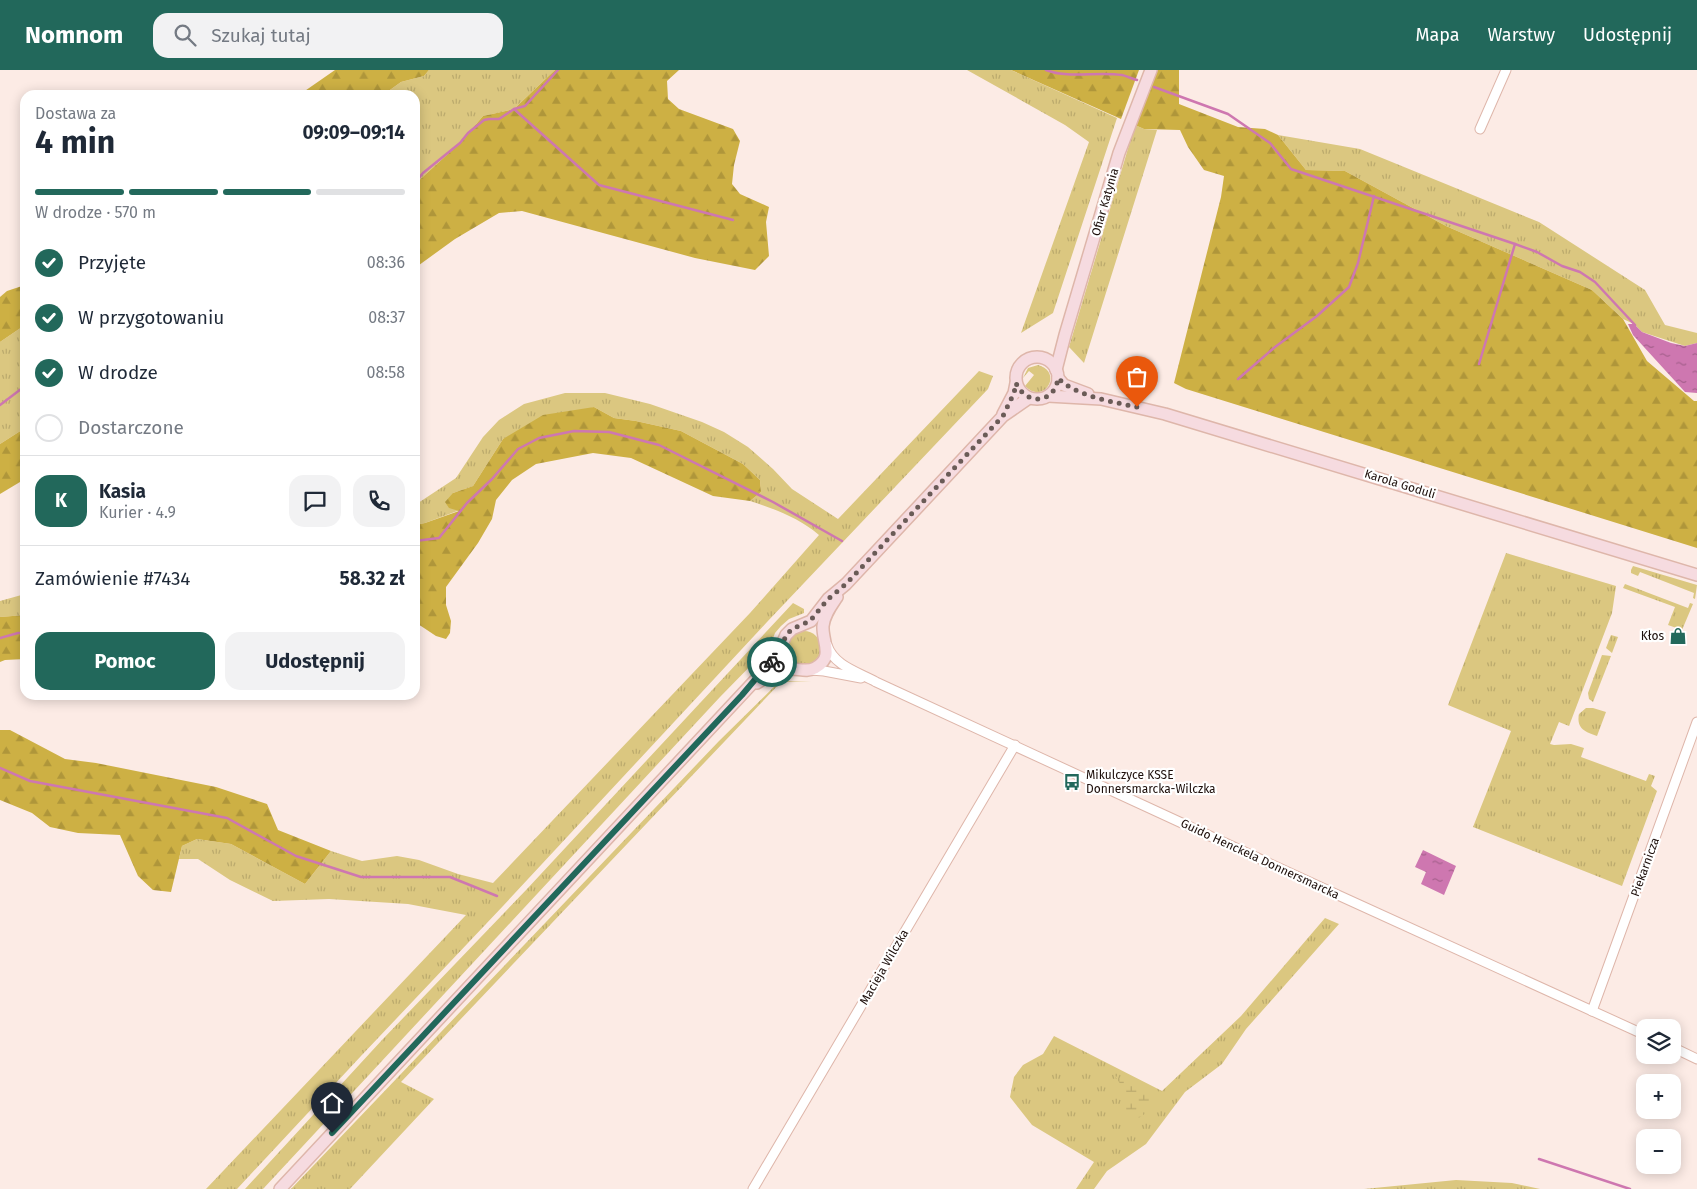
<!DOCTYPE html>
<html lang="pl">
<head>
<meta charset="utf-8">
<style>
  :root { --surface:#fff; --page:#f2f2f3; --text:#1f2937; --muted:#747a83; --line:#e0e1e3; --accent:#22685b }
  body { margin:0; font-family:"Fira Sans",sans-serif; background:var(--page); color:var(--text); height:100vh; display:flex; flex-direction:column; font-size:19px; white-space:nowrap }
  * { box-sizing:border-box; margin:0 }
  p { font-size:16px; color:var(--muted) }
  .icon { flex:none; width:28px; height:28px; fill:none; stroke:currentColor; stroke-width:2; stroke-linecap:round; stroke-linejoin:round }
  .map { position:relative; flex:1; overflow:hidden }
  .details { position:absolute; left:20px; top:20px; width:400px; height:610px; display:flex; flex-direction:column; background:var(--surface); border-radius:15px; box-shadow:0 2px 12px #0003 }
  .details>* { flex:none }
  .tools { position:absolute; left:1636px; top:949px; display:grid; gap:10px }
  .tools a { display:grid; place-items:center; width:45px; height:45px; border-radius:10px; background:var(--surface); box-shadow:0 2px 12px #0003; font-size:25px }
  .pin { position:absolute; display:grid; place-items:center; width:42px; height:42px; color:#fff; margin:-51px -21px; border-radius:50% 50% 50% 0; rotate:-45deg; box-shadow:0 0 5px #0007 }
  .pin .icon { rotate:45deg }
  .courier { position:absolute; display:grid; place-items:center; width:50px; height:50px; margin:-25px; border:4px solid #22685b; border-radius:50%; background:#fff; color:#222; box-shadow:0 1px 6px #0007 }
  .overview em { font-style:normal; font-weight:700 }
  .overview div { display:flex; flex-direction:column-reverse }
  .overview { display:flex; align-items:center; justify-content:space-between; height:85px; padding:0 15px }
  h1 { font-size:32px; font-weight:700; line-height:38px }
  .bar { display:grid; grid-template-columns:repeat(4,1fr); gap:8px 5px; align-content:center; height:60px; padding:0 15px }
  .bar i { height:6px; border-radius:4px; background:var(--line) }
  .bar .selected { background:var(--accent) }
  .bar p { grid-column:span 4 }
  .line { display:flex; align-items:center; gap:12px; padding:0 15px; border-top:1px solid var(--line) }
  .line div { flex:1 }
  .round { display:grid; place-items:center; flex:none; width:52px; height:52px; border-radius:15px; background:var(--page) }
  ol { padding:0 15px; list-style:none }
  li { display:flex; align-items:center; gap:15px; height:55px }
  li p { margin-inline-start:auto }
  li .icon { padding:5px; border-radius:50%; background:var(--accent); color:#fff; stroke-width:4 }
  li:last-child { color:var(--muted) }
  li i { width:28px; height:28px; border:2px solid var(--line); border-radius:50% }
  .action { display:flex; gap:10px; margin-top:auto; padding:10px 15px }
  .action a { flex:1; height:58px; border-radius:15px; background:var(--accent); color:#fff; font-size:20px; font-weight:700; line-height:58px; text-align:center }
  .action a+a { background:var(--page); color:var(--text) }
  header { display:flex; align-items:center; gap:30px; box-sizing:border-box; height:70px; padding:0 25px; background:var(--accent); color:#fff }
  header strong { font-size:24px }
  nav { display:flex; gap:28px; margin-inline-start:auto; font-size:18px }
  .search { width:350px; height:45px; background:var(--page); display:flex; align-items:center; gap:12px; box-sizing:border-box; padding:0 18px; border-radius:15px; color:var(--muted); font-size:19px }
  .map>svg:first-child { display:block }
  .grass { fill:url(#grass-tufts) }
  .forest { fill:url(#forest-firs) }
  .wetland { fill:url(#wetland-marsh) }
  .water { fill:url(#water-ripples) }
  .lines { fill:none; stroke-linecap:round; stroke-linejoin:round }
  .stream { stroke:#ce77b0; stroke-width:2.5 }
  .street-casing { stroke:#deb6aa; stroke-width:11 }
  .secondary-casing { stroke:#deb6aa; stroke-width:14 }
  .street { stroke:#fff; stroke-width:9 }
  .secondary { stroke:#f6dbe0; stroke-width:11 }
  .done { stroke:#6a5b57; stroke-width:5; stroke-dasharray:0 9 }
  .route { stroke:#22685b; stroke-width:6 }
  .labels { text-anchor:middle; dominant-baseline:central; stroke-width:4.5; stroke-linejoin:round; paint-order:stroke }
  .street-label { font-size:12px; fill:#1c0e0a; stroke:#fff }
  .poi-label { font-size:12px; fill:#1c0e0a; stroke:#fff; text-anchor:end }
</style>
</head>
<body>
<header>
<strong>Nomnom</strong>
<div class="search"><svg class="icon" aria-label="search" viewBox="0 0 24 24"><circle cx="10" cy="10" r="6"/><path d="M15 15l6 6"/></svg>Szukaj tutaj</div>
<nav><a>Mapa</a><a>Warstwy</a><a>Udostępnij</a></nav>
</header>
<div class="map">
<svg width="1697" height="1119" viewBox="0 0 1697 1119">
  <defs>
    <pattern id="grass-tufts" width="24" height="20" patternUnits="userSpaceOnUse" patternTransform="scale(1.25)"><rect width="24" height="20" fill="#dbc780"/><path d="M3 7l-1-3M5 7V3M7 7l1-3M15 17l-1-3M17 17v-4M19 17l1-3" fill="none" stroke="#bbaa6d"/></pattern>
    <pattern id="forest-firs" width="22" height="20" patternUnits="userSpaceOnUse" patternTransform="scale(1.25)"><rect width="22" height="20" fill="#cdb044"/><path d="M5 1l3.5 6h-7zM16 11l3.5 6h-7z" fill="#af963a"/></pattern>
    <pattern id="wetland-marsh" width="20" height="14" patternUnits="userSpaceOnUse" patternTransform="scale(1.25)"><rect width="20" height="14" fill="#dbc780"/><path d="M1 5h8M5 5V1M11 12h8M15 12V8" fill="none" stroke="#bbaa6d"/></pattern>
    <pattern id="water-ripples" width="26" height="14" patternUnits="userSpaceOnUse" patternTransform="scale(1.25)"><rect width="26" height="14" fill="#ce77b0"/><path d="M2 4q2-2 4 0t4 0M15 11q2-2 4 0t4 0" fill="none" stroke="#a6608d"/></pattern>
  </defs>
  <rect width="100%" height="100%" fill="#fcebe5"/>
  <g class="grass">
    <path d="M429 0H555L514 39 483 46 460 73 415 114V25H383L401 12 424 6Z"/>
    <path d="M967 0H1011L1117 48 1053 243 1021 263 1089 72 1065 55Z"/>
    <path d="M1135 55 1144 59 1157 60 1084 293 1069 277Z"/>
    <path d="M1278 65 1360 79 1539 152 1645 220 1665 255 1697 263V273L1685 276 1642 262 1634 254 1623 249 1592 220 1446 156 1345 101 1306 100Z"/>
    <path d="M25 255V358L0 374V272Z"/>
    <path d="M1038 295C1064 302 1044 336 1025 316L1034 305 1029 301 1023 308 1028 298Z"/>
    <path d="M979 301 993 306 988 319 767 552 503 836 361 986 237 1119H206L466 845 408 834 329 829 273 831 230 810 198 789H179L182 776 197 769 231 774 305 814 331 781 362 791 397 786 419 790 458 804 493 813 750 543 819 465C799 448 775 439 750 431L761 422 760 410 743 394 681 361 636 351 614 348 594 337 503 369 473 416 453 423 460 440 425 453 415 455V435L456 408 483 367 499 350 524 334 565 323H605L650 334 702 352 724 362 748 377 773 399 792 419 838 449Z"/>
    <path d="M1506 483 1616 516 1612 543 1569 656 1559 652 1550 674 1554 675 1571 674 1584 678 1581 687 1646 711 1649 704 1655 706 1651 716 1657 721 1622 816 1473 757 1511 661 1448 635Z"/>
    <path d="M1633 496 1697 515 1695 529 1693 528 1694 523 1640 502 1638 506 1631 503V500Z"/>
    <path d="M1625 514 1688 538 1690 533 1693 534 1682 560 1668 555 1675 537 1623 518Z"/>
    <path d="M25 524V545L0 547V531Z"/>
    <path d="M793 533 804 539V543L789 549 781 556 775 563 770 576 720 627 263 1119H245L382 970 527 819Z"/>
    <circle cx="804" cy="578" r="17"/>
    <path d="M1611 565 1618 567 1612 583 1606 578Z"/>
    <path d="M1602 585 1611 586 1593 632 1589 629 1588 623Z"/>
    <path d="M780 611H811L781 612 401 1012 434 1029 626 1119 434 1029 350 1119H291L719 671Z"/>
    <path d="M1586 638H1593L1606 642 1597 666C1586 662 1576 659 1579 644Z"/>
    <path d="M1325 848 1339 854 1246 959 1222 994 1185 1022 1146 1074 1107 1101 1094 1119H1076L1094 1092 1032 1055 1010 1027 1014 1007 1023 995 1043 984 1054 966 1162 1021 1241 946Z"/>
    <path d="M1456 1110 1512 1113 1540 1119H1364Z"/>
  </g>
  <g class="forest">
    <path d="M335 0H429L424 6 401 12 383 25H299Z"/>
    <path d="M555 0H679L667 11 668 29 679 39 733 59 740 71 734 95 732 114 740 124 769 137 766 152 769 186 755 200 695 188 522 141 499 143 455 169 415 198V114L460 73 483 46 514 39Z"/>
    <path d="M1011 0H1139L1121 49Z"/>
    <path d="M1155 0H1179V34L1238 57 1265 59 1278 65 1306 100 1345 101 1446 156 1592 220 1623 249 1647 291 1694 331H1697V478L1186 319 1174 313 1221 127 1224 106 1204 100 1188 77 1180 60 1144 59 1135 55Z"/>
    <path d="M25 215V255L0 272V227L7 221Z"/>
    <path d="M594 337 614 348 636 351 681 361 743 394 760 410 761 422 750 431 713 426 631 388 593 383 536 394 512 410 496 430 492 449 478 473 446 517V535L451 551 450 563 446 569 436 566 415 552V455L425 453 459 441 449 438 445 432 453 423 473 416 503 369 543 345Z"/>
    <path d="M25 358V409L0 424V374Z"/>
    <path d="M25 545V589L5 590 0 592V547Z"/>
    <path d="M0 660H10L65 689 96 693 216 717 267 734 278 760 331 781 305 814 231 774 197 769 182 776 171 822 153 820 138 806 120 765 78 763 50 757 32 743 0 730Z"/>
  </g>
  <path class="wetland" d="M1115 1006 1137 1015 1155 1025C1154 1039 1143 1047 1131 1051L1126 1048 1123 1018Z"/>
  <g class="water">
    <path d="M1628 254H1634L1642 262 1671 273 1685 276 1697 273V323L1685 322 1633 265Z"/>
    <path d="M1423 780 1456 796 1444 825 1421 814 1426 802 1415 797Z"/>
  </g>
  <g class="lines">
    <g class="stream">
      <path d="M1046 0C1069 9 1097 1 1122 5 1127 6 1132 9 1137 10"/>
      <path d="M1154 17 1228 44 1270 73 1291 99 1515 174 1537 182 1562 196 1580 202 1595 212 1635 255"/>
      <path d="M514 39 599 115 733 150"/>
      <path d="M415 113 423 103 460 73 468 63 484 50 489 49H499L514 39 525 36 558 0"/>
      <path d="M1479 294 1515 174"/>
      <path d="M1238 309 1275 277 1317 246 1349 217 1358 193 1374 126"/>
      <path d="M0 335 25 316"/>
      <path d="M415 471 439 468 467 433 492 409 518 379 539 368 574 361 609 362 659 375 773 432 842 471"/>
      <path d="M0 568 18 563H25"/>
      <path d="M0 698 30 711 227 748 296 786 361 807H450L497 826"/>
      <path d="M1539 1089 1630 1119"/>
    </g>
    <g class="street-casing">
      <g id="street">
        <path d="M1480 59 1506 0"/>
        <path d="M827 575C834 596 858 602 876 612L1340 826 1645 965"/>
        <path d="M810 600 824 601 861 608"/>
        <path d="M1592 941 1697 652"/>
        <path d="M1672 977 1697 989"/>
        <path d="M753 1119 1015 675"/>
      </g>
    </g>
    <g class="secondary-casing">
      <g id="secondary">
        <circle cx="1037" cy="308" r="21"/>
        <path d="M1056 300 1065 265 1119 83 1151 0"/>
        <path d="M1058 308 1064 315 1088 324"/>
        <path d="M1048 326 1101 329 1165 344 1697 505"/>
        <path d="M1003 344 1014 323 1016 313"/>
        <path d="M757 613C766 607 777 600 789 599 798 598 806 603 815 598 835 587 822 572 823 556 824 545 831 536 837 527"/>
        <path d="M280 1119 776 588 786 565 792 559 811 551 828 529 846 514 1003 346 1029 328"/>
      </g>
    </g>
    <use href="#street" class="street"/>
    <use href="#secondary" class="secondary"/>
  </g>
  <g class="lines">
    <path class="done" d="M772 592 779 584 786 565 792 559 810 551 828 529 846 514 1003 346 1014 323 1016 313C1026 336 1055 334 1058 308 1075 326 1113 332 1137 337"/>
    <path class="route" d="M332 1063 742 625 758 606 772 592"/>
  </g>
  <defs>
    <g id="shop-bare" transform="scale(1.35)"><path d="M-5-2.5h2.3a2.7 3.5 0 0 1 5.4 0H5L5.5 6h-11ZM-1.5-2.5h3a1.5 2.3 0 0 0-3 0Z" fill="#22685b" stroke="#fff" stroke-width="2.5" paint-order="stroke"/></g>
    <g id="bus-bare" transform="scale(1.35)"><path d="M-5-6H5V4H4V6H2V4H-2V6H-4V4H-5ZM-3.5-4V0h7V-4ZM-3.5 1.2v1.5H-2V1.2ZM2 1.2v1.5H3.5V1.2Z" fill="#22685b" stroke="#fff" stroke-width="2.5" paint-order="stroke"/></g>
  </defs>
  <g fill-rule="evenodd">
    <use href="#shop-bare" x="1678" y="566"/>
    <use href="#bus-bare" x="1072" y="712"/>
  </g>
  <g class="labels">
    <g class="street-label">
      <text transform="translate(1105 132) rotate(-74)">Ofiar Katynia</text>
      <text transform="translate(1400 414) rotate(17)">Karola Goduli</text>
      <text transform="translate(1260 789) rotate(25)">Guido Henckela Donnersmarcka</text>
      <text transform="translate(1645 797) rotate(-70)">Piekarnicza</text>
      <text transform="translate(884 897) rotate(-60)">Macieja Wilczka</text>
    </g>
    <g class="poi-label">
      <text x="1664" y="566">Kłos</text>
      <text x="1086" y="705" text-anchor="start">Mikulczyce KSSE<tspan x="1086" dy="14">Donnersmarcka-Wilczka</tspan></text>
    </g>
  </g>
</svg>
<div class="tools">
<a><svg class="icon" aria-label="layers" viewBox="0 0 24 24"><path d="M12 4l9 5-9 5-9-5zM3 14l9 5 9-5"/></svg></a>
<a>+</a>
<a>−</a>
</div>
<div class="pin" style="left:1137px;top:337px;background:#ea580c"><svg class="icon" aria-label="bag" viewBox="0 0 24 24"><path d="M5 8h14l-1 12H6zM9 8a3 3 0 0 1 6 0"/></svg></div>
<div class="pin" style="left:332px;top:1063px;background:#1f2937"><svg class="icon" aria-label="home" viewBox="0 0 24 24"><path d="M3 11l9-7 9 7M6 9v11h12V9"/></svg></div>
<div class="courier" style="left:772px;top:592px"><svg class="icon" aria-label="bike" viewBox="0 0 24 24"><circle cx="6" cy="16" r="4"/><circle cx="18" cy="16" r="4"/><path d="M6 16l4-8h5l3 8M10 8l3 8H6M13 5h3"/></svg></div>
<section class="details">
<div class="overview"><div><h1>4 min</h1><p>Dostawa za</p></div><em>09:09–09:14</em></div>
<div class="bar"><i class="selected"></i><i class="selected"></i><i class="selected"></i><i></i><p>W drodze · 570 m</p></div>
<ol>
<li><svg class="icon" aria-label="check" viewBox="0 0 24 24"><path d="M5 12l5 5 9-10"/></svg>Przyjęte<p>08:36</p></li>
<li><svg class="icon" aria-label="check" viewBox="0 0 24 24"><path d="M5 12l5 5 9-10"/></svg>W przygotowaniu<p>08:37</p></li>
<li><svg class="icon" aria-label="check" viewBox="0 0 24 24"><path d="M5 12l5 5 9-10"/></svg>W drodze<p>08:58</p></li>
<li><i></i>Dostarczone</li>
</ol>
<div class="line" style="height:90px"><b class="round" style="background:var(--accent);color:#fff">K</b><div><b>Kasia</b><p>Kurier · 4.9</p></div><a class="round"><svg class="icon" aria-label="chat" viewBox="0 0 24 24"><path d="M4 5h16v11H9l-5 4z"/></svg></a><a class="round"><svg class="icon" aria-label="phone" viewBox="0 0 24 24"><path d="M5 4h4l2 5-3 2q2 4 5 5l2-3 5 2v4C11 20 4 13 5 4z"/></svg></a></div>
<div class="line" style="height:65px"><div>Zamówienie #7434</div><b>58.32 zł</b></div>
<div class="action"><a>Pomoc</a><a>Udostępnij</a></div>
</section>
</div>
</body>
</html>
